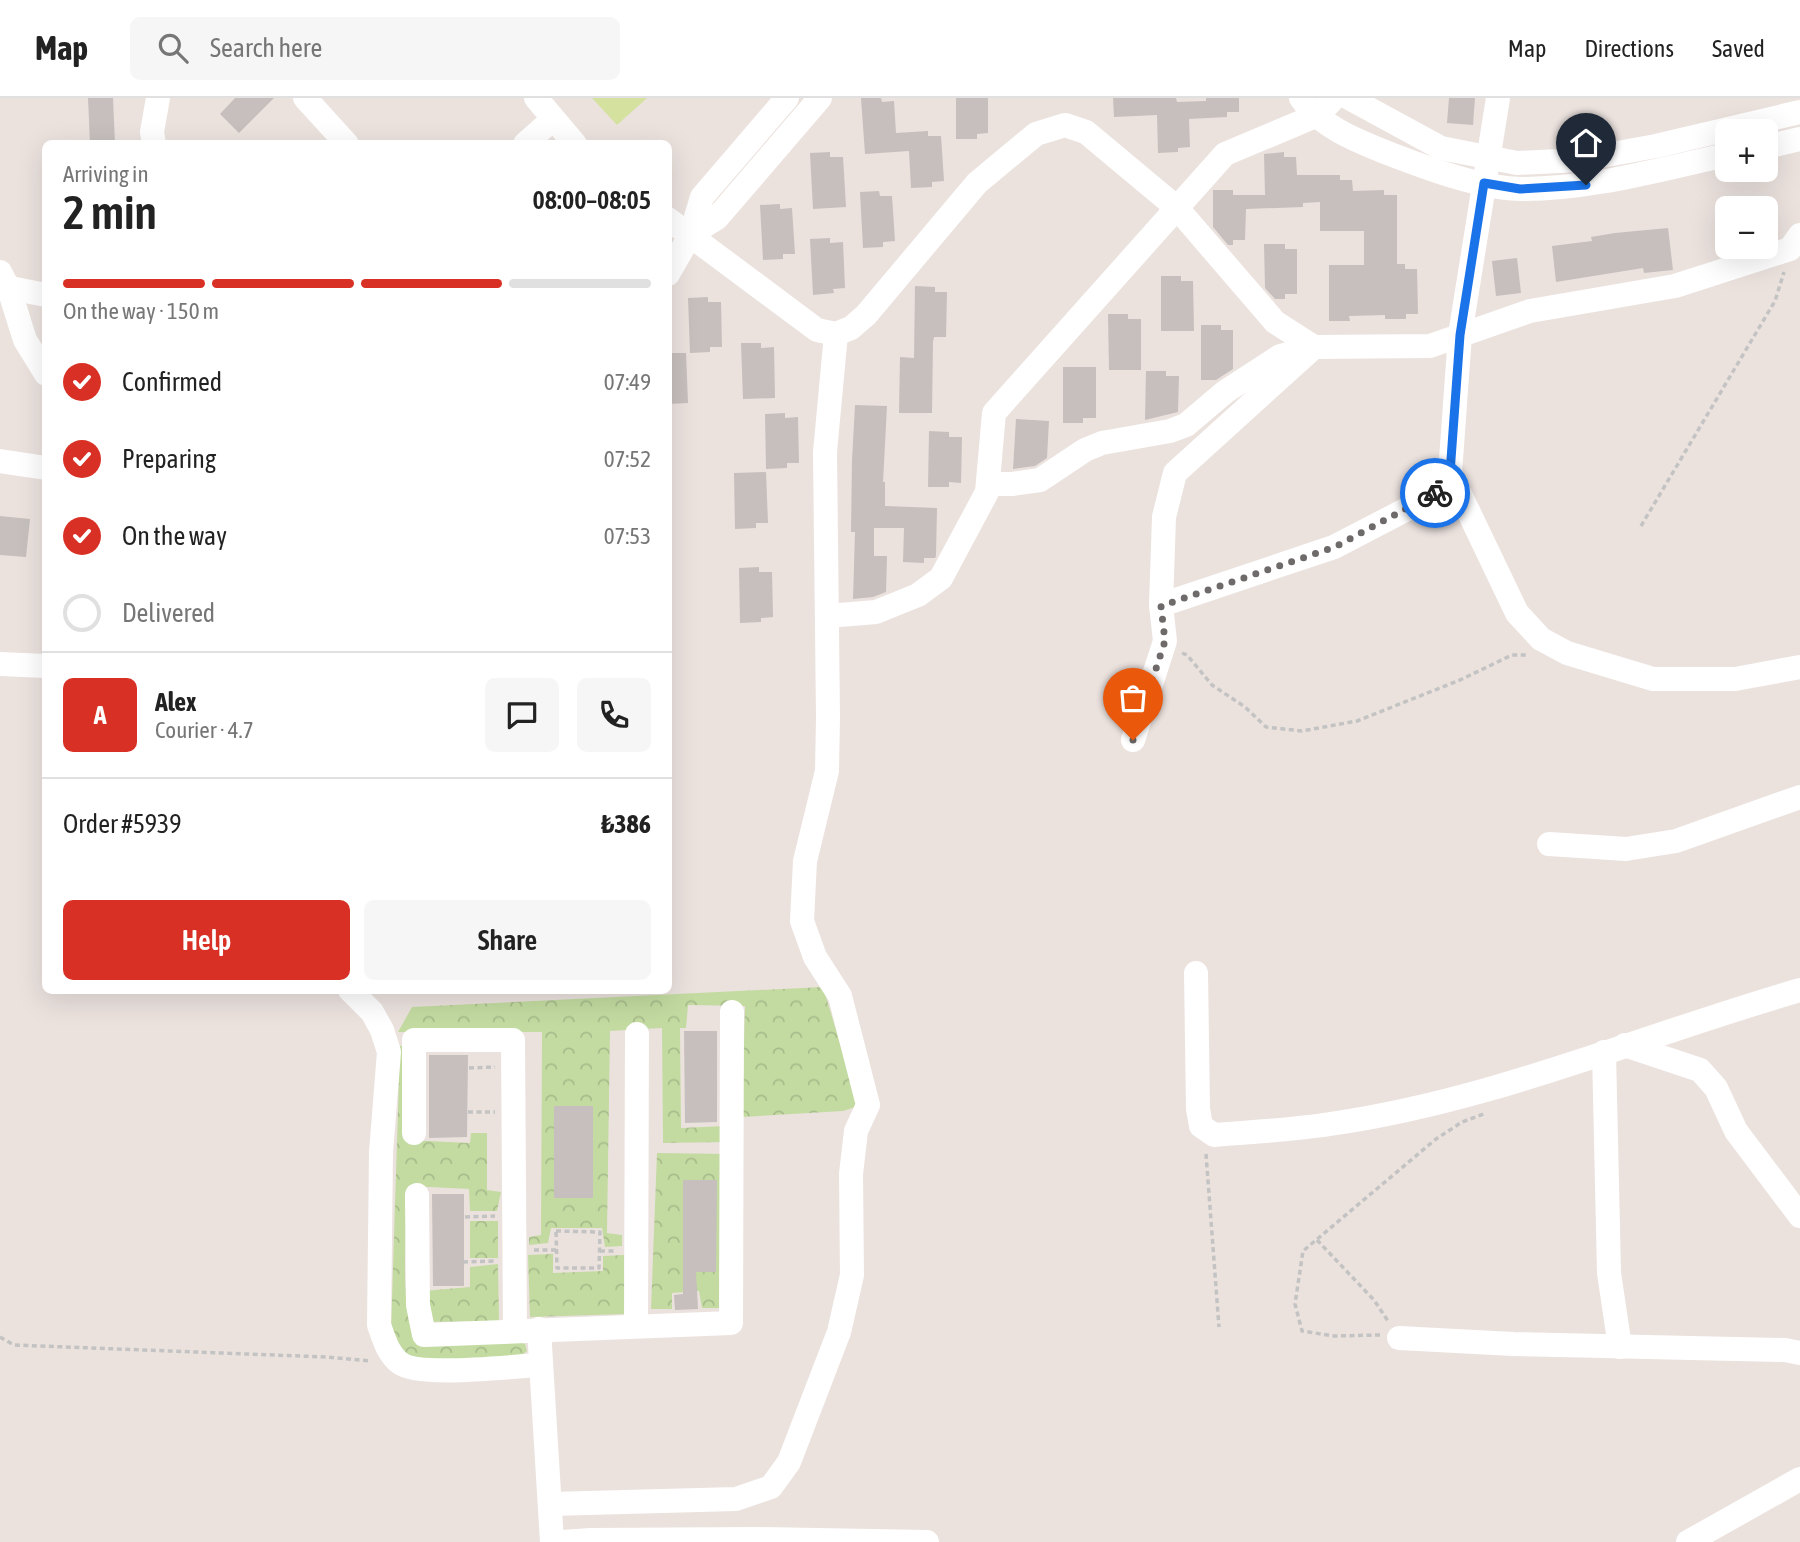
<!DOCTYPE html>
<html lang="en">
<head>
<meta charset="utf-8">
<style>
  :root { --surface:#fff; --page:#f6f6f6; --text:#222; --muted:#767676; --line:#e0e0e0; --accent:#d93025 }
  body { margin:0; font-family:"Asap Condensed",sans-serif; background:var(--page); color:var(--text); height:100vh; display:flex; flex-direction:column; font-size:26px; white-space:nowrap }
  * { box-sizing:border-box; margin:0 }
  p { font-size:23px; color:var(--muted) }
  .icon { flex:none; width:38px; height:38px; fill:none; stroke:currentColor; stroke-width:2; stroke-linecap:round; stroke-linejoin:round }
  .map { position:relative; flex:1; overflow:hidden }
  .drawer { position:absolute; left:42px; top:42px; width:630px; height:854px; display:flex; flex-direction:column; background:var(--surface); border-radius:10px; box-shadow:0 7px 28px #0002 }
  .drawer>* { flex:none }
  .buttons { position:absolute; left:1715px; top:21px; display:grid; gap:14px }
  .buttons a { display:grid; place-items:center; width:63px; height:63px; border-radius:10px; background:var(--surface); box-shadow:0 7px 28px #0002; font-size:35px }
  .pin { position:absolute; display:grid; place-items:center; width:60px; height:60px; color:#fff; margin:-72px -30px; border-radius:50% 50% 50% 0; rotate:-45deg; box-shadow:0 0 7px #0007 }
  .pin .icon { rotate:45deg }
  .courier { position:absolute; display:grid; place-items:center; width:70px; height:70px; margin:-35px; border:5px solid #1a73e8; border-radius:50%; background:#fff; color:#222; box-shadow:0 2px 9px #0007 }
  .headline em { font-style:normal; font-weight:600 }
  .headline div { display:flex; flex-direction:column-reverse }
  .headline { display:flex; align-items:center; justify-content:space-between; height:119px; padding:0 21px }
  h1 { font-size:46px; font-weight:600; line-height:52px }
  .bar { display:grid; grid-template-columns:repeat(4,1fr); gap:10px 7px; align-content:center; height:84px; padding:0 21px }
  .bar i { height:9px; border-radius:5px; background:var(--line) }
  .bar .active { background:var(--accent) }
  .bar p { grid-column:span 4 }
  .line { display:flex; align-items:center; gap:18px; padding:0 21px; border-top:2px solid var(--line) }
  .line div { flex:1 }
  .round { display:grid; place-items:center; flex:none; width:74px; height:74px; border-radius:10px; background:var(--page) }
  ol { padding:0 21px; list-style:none }
  li { display:flex; align-items:center; gap:21px; height:77px }
  li p { margin-inline-start:auto }
  li .icon { padding:7px; border-radius:50%; background:var(--accent); color:#fff; stroke-width:4 }
  li:last-child { color:var(--muted) }
  li i { width:38px; height:38px; border:4px solid var(--line); border-radius:50% }
  .button { display:flex; gap:14px; margin-top:auto; padding:14px 21px }
  .button a { flex:1; height:80px; border-radius:10px; background:var(--accent); color:#fff; font-size:28px; font-weight:600; line-height:80px; text-align:center }
  .button a+a { background:var(--page); color:var(--text) }
  header { display:flex; align-items:center; gap:42px; box-sizing:border-box; height:98px; padding:0 35px; background:var(--surface); border-bottom:2px solid var(--line) }
  header strong { font-size:33px }
  nav { display:flex; gap:38px; margin-inline-start:auto; font-size:24px }
  .search { width:490px; height:63px; background:var(--page); display:flex; align-items:center; gap:18px; box-sizing:border-box; padding:0 24px; border-radius:10px; color:var(--muted); font-size:26px }
  .map>svg:first-child { display:block }
  .forest { fill:url(#forest-crowns) }
  .pitch { fill:#d5e19e }
  .building { fill:#c6bfbd }
  .lines { fill:none; stroke-linecap:round; stroke-linejoin:round }
  .path { stroke:#c3c3c3; stroke-width:3.5; stroke-dasharray:5 3.5; stroke-linecap:butt }
  .minor { stroke:#fff; stroke-width:24 }
  .done { stroke:#6e6a69; stroke-width:7; stroke-dasharray:0 12.6 }
  .route { stroke:#1a73e8; stroke-width:9 }
</style>
</head>
<body>
<header>
<strong>Map</strong>
<div class="search"><svg class="icon" aria-label="search" viewBox="0 0 24 24"><circle cx="10" cy="10" r="6"/><path d="M15 15l6 6"/></svg>Search here</div>
<nav><a>Map</a><a>Directions</a><a>Saved</a></nav>
</header>
<div class="map">
<svg width="1800" height="1444" viewBox="0 0 1800 1444">
  <defs>
    <pattern id="forest-crowns" width="20" height="18" patternUnits="userSpaceOnUse" patternTransform="scale(1.75)"><rect width="20" height="18" fill="#c3dba1"/><path d="M2 6a3 3 0 1 1 6 0M12 15a3 3 0 1 1 6 0" fill="none" stroke="#a8bc8b"/></pattern>
  </defs>
  <rect width="100%" height="100%" fill="#ebe2de"/>
  <g class="forest">
    <path d="M823 889 859 1008 843 1013 742 1019 745 908 688 907 686 930H680L681 1030 725 1028 727 1044 663 1045 662 930 610 933 607 1135 622 1137V1148L605 1149 602 1130H551L548 1145 529 1147V1139L541 1137 542 934H398L412 909Z"/>
    <path d="M408 947 406 1042 470 1045 471 1035H487V1092L501 1094 497 1113H470L469 1091 408 1088C407 1131 398 1210 417 1247L521 1244 525 1246 527 1253 522 1257 424 1265 408 1260 391 1233 400 948Z"/>
    <path d="M657 1055 727 1056 726 1210H702L699 1193 672 1195V1211H651Z"/>
    <rect x="470" y="1123" width="28" height="37"/>
    <path d="M553 1156V1175L603 1173V1158L624 1157 625 1216 530 1219 528 1157Z"/>
    <path d="M498 1166 499 1223 426 1224 423 1193 470 1189V1169Z"/>
  </g>
  <path class="pitch" d="M592 0H647L617 27Z"/>
  <g class="building">
    <path d="M88 0H113L115 46H90Z"/>
    <path d="M235 0H274L239 35 220 16Z"/>
    <path d="M861 0H881L882 4 894 3 896 35 928 33V38H941L944 83 932 84V89L911 90 909 53 865 56Z"/>
    <path d="M956 0H988V35L977 36V41H956Z"/>
    <path d="M1113 0H1176L1177 4 1206 3V0H1239V14H1227V19L1189 21 1190 49 1178 50V54L1158 55 1157 17 1114 19Z"/>
    <path d="M1449 0H1475L1473 27 1447 25Z"/>
    <path d="M830 54V59H843L846 109 813 111 810 55Z"/>
    <path d="M1284 54V59H1296L1297 77H1340V82H1352L1353 93 1384 92V97H1397V166H1405V171H1417L1418 216H1406V221H1385V217L1349 218 1350 223H1329V167H1364V133H1320V104L1303 105V109L1246 111 1245 142H1233V147H1228L1213 129V92H1233V97H1265L1264 56Z"/>
    <path d="M879 93 880 98H892L895 143 883 144V149L863 150 860 94Z"/>
    <path d="M780 106V111L792 110 795 156H783V161L763 162 760 107Z"/>
    <path d="M1668 130 1673 172 1644 175 1643 170 1556 184 1552 148 1592 143 1591 139 1615 135Z"/>
    <path d="M830 140V145L843 144 845 190 833 191 834 195 813 197 810 141Z"/>
    <path d="M1264 146H1285V151H1297V196H1285V201H1275L1265 190Z"/>
    <path d="M1517 160 1521 195 1496 198 1492 163Z"/>
    <path d="M1161 178H1181V183H1193L1194 233H1161Z"/>
    <path d="M915 188 935 189V194H947L946 239H934L933 244 932 315H899L900 259 914 260Z"/>
    <path d="M708 199V204H721L722 249H710V254L690 255 688 200Z"/>
    <path d="M1108 216H1128V221H1141V272H1109Z"/>
    <path d="M1201 227H1221V232H1233V271L1216 282H1201Z"/>
    <path d="M741 245H761V250L774 249 775 300 743 301Z"/>
    <path d="M668 255H686L688 305 668 306Z"/>
    <path d="M1063 269H1096V320H1083V325H1063Z"/>
    <path d="M1146 273H1166V278H1179L1178 314 1145 322Z"/>
    <path d="M855 307 887 308 883 384H885V408L937 410 936 458 935 460H924V465L903 464 904 430H874V458H887L886 494 873 499 853 501 855 434H851L852 362Z"/>
    <path d="M785 315V320L798 319 799 365H787V370L766 371 765 316Z"/>
    <path d="M1016 321 1049 323 1047 360 1035 368 1013 371Z"/>
    <path d="M929 333 949 334V339H962L961 385 949 384V389H928Z"/>
    <path d="M766 374 768 425H756V430L735 431 734 375Z"/>
    <path d="M0 418 30 421 26 459 0 457Z"/>
    <path d="M759 469V474H772L773 519 761 520V524L740 525 739 470Z"/>
    <path d="M684 933H717V1024L685 1025Z"/>
    <path d="M429 957H468L467 1039 429 1040Z"/>
    <rect x="554" y="1008" width="39" height="92"/>
    <path d="M683 1082H717L716 1174H696L698 1211 675 1212 674 1197 683 1196Z"/>
    <path d="M432 1096H464V1188H433Z"/>
  </g>
  <g class="lines">
    <g class="path">
      <path d="M1641 428 1775 203 1784 174"/>
      <path d="M1182 555 1187 557 1212 587 1245 609 1266 629 1302 633 1357 623 1460 582 1512 557H1527"/>
      <path d="M469 970 495 969"/>
      <path d="M468 1014H495"/>
      <path d="M1206 1056 1219 1229"/>
      <path d="M465 1119 495 1118"/>
      <path d="M556 1133 600 1134 599 1170H557Z"/>
      <path d="M1317 1142 1374 1202 1388 1223"/>
      <path d="M534 1152H556"/>
      <path d="M600 1153H617"/>
      <path d="M463 1164 496 1163"/>
      <path d="M1380 1237 1334 1238 1302 1233 1295 1206 1303 1153 1436 1041 1462 1024 1486 1015"/>
      <path d="M0 1239 14 1247 325 1259 371 1263"/>
    </g>
    <g class="minor">
      <path d="M305 0 347 46"/>
      <path d="M536 0 575 46"/>
      <path d="M1301 0C1320 28 1355 42 1385 54 1424 69 1481 91 1523 91 1592 91 1660 71 1727 57"/>
      <path d="M1349 0 1441 50 1517 65 1579 62 1656 48 1800 14"/>
      <path d="M1498 0 1460 237 1450 375 1517 515 1541 541 1567 555 1653 581H1735L1800 569"/>
      <path d="M154 46 152 34 158 0"/>
      <path d="M525 46 552 22"/>
      <path d="M1766 49 1800 41"/>
      <path d="M668 121 817 232 836 236"/>
      <path d="M691 136 717 120 820 0"/>
      <path d="M0 174 9 191 25 242 46 276"/>
      <path d="M668 176 691 136 702 99 787 0"/>
      <path d="M0 188 46 197"/>
      <path d="M836 236 851 230 866 217 977 85 1036 36 1065 27 1086 34 1177 110 1275 224 1314 249 1430 248 1530 213 1675 188 1790 151 1800 137"/>
      <path d="M0 363 46 370"/>
      <path d="M988 386H1012L1040 382 1085 352 1102 345 1170 333 1186 327 1225 294 1280 258 1311 250"/>
      <path d="M1161 507 1334 449 1434 397 1450 375"/>
      <path d="M827 518 876 514 918 497 941 480 987 394 994 315 1225 56 1318 17 1334 0"/>
      <path d="M0 566 46 568"/>
      <path d="M1133 642 1165 543 1161 507 1164 419 1175 375 1314 249"/>
      <path d="M1549 746 1626 751 1676 743 1800 699"/>
      <path d="M1196 875 1198 1011 1201 1028 1214 1037C1252 1034 1292 1032 1330 1026 1492 1003 1644 937 1800 892"/>
      <path d="M350 892 372 914 382 932 389 954 381 1054 379 1227C384 1241 388 1256 400 1265 420 1280 513 1268 541 1267"/>
      <path d="M1625 947 1700 972 1716 990 1736 1033 1800 1118"/>
      <path d="M1604 954 1609 1175 1620 1249"/>
      <path d="M414 1035V942H513L515 1232"/>
      <path d="M417 1097 418 1207 424 1237 731 1225 732 914"/>
      <path d="M636 1228 637 936"/>
      <path d="M539 1231 552 1444"/>
      <path d="M1399 1240 1513 1246 1785 1252 1800 1255"/>
      <path d="M550 1406 736 1401 771 1389 789 1364 839 1234 852 1177 851 1076 856 1033 868 1007 840 898 815 859 802 823 805 763 827 673 828 619 825 354 836 236"/>
      <path d="M562 1444 591 1442 755 1441 927 1444"/>
      <path d="M1688 1444 1800 1381"/>
    </g>
  </g>
  <g class="lines">
    <path class="done" d="M1133 642 1165 543 1161 508 1335 449 1435 395"/>
    <path class="route" d="M1435 395 1450 375 1460 237 1484 85 1520 91 1586 87"/>
  </g>
</svg>
<div class="buttons">
<a>+</a>
<a>−</a>
</div>
<div class="pin" style="left:1133px;top:642px;background:#ea580c"><svg class="icon" aria-label="bag" viewBox="0 0 24 24"><path d="M5 8h14l-1 12H6zM9 8a3 3 0 0 1 6 0"/></svg></div>
<div class="pin" style="left:1586px;top:87px;background:#1f2937"><svg class="icon" aria-label="home" viewBox="0 0 24 24"><path d="M3 11l9-7 9 7M6 9v11h12V9"/></svg></div>
<div class="courier" style="left:1435px;top:395px"><svg class="icon" aria-label="bike" viewBox="0 0 24 24"><circle cx="6" cy="16" r="4"/><circle cx="18" cy="16" r="4"/><path d="M6 16l4-8h5l3 8M10 8l3 8H6M13 5h3"/></svg></div>
<section class="drawer">
<div class="headline"><div><h1>2 min</h1><p>Arriving in</p></div><em>08:00–08:05</em></div>
<div class="bar"><i class="active"></i><i class="active"></i><i class="active"></i><i></i><p>On the way · 150 m</p></div>
<ol>
<li><svg class="icon" aria-label="check" viewBox="0 0 24 24"><path d="M5 12l5 5 9-10"/></svg>Confirmed<p>07:49</p></li>
<li><svg class="icon" aria-label="check" viewBox="0 0 24 24"><path d="M5 12l5 5 9-10"/></svg>Preparing<p>07:52</p></li>
<li><svg class="icon" aria-label="check" viewBox="0 0 24 24"><path d="M5 12l5 5 9-10"/></svg>On the way<p>07:53</p></li>
<li><i></i>Delivered</li>
</ol>
<div class="line" style="height:126px"><b class="round" style="background:var(--accent);color:#fff">A</b><div><b>Alex</b><p>Courier · 4.7</p></div><a class="round"><svg class="icon" aria-label="chat" viewBox="0 0 24 24"><path d="M4 5h16v11H9l-5 4z"/></svg></a><a class="round"><svg class="icon" aria-label="phone" viewBox="0 0 24 24"><path d="M5 4h4l2 5-3 2q2 4 5 5l2-3 5 2v4C11 20 4 13 5 4z"/></svg></a></div>
<div class="line" style="height:91px"><div>Order #5939</div><b>₺386</b></div>
<div class="button"><a>Help</a><a>Share</a></div>
</section>
</div>
</body>
</html>
